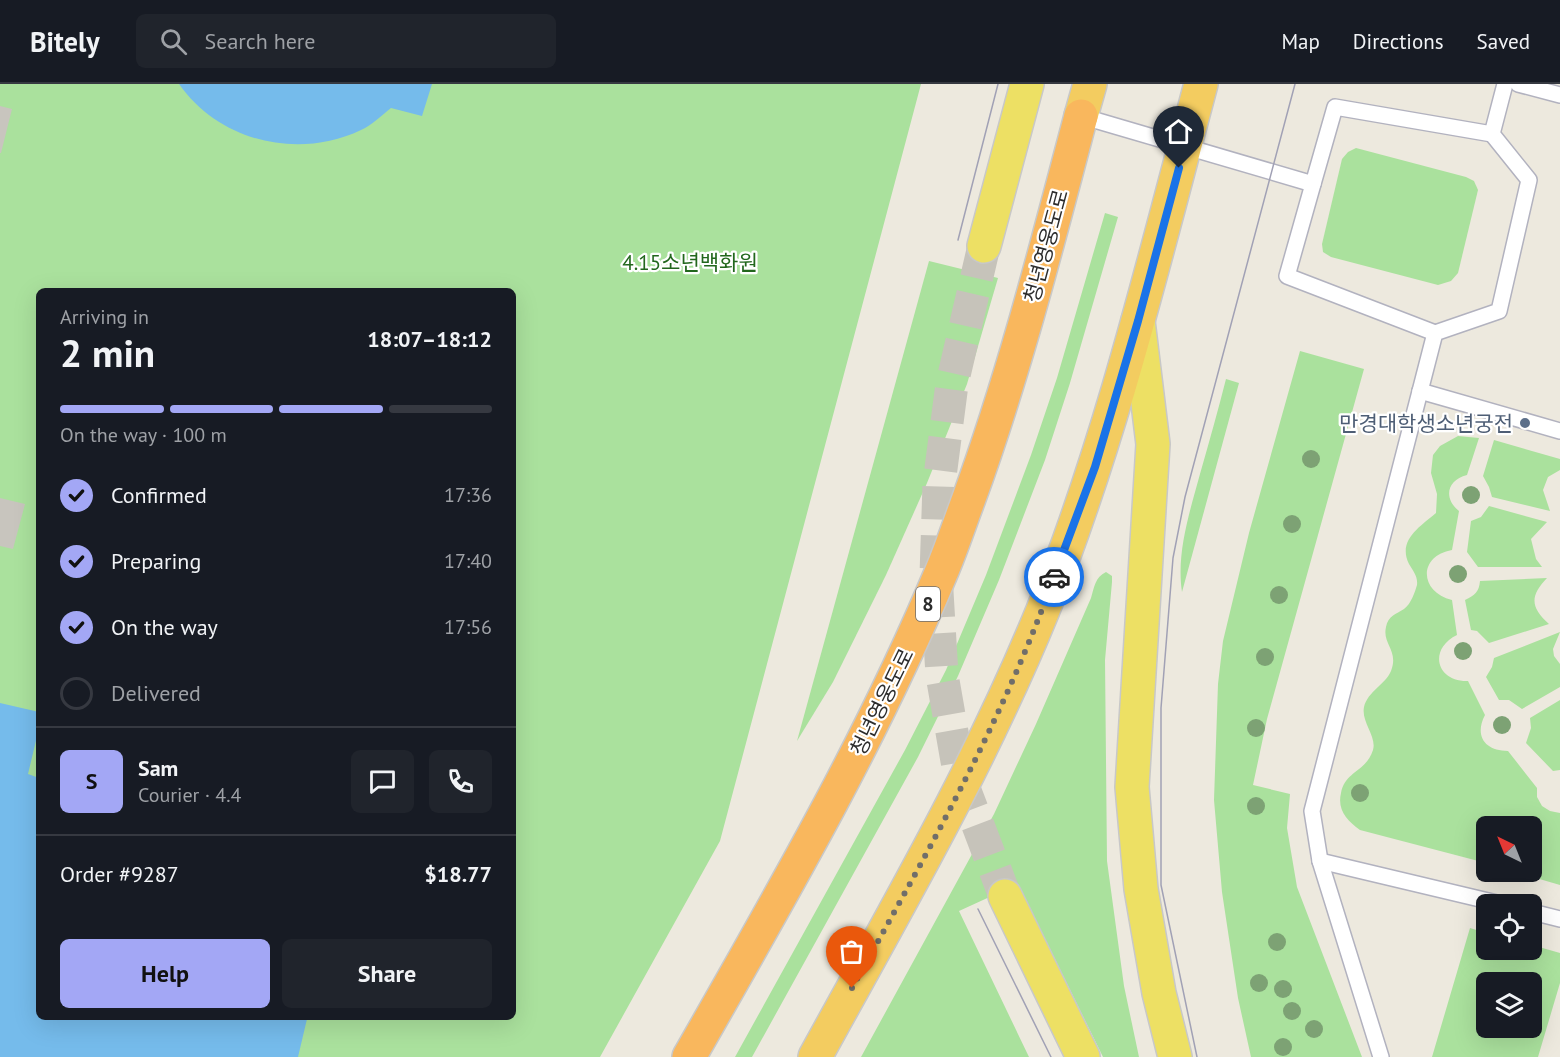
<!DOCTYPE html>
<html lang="en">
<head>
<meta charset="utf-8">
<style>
  :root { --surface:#171b24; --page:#20242c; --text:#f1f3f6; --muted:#9ea1a6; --line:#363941; --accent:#a3a7f5 }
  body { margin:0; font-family:"PT Sans","Noto Sans KR",sans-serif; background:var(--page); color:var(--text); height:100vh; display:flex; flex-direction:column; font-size:22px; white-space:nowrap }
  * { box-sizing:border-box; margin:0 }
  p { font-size:20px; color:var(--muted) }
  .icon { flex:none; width:33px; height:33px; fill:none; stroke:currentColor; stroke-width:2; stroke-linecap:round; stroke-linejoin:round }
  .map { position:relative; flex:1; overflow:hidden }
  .side { position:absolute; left:36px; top:204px; width:480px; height:732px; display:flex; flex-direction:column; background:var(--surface); border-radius:9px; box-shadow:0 6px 24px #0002 }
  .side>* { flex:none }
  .needle { width:39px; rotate:317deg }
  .tools { position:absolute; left:1476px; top:732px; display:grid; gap:12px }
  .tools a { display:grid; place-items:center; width:66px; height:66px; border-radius:9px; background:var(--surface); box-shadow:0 6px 24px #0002; font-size:30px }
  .pin { position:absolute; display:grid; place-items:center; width:51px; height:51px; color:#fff; margin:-62px -26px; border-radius:50% 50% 50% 0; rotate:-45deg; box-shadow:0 0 6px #0007 }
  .pin .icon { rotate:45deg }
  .courier { position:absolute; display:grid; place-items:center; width:60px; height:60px; margin:-30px; border:4px solid #1a73e8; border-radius:50%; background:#fff; color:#222; box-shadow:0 2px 8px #0007 }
  .headline em { font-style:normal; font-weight:800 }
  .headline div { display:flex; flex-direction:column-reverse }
  .headline { display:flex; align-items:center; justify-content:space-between; height:102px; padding:0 24px }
  h1 { font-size:39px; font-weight:800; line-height:45px }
  .bar { display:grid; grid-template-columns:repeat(4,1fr); gap:9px 6px; align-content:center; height:72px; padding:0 24px }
  .bar i { height:8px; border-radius:4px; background:var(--line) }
  .bar .active { background:var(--accent) }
  .bar p { grid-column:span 4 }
  .line { display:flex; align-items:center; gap:15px; padding:0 24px; border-top:2px solid var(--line) }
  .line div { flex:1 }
  .round { display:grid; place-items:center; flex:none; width:63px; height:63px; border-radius:9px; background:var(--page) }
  ol { padding:0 24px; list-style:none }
  li { display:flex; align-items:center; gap:18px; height:66px }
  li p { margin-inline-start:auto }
  li .icon { padding:6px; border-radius:50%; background:var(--accent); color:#111; stroke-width:4 }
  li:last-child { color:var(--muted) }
  li i { width:33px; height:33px; border:3px solid var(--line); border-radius:50% }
  .button { display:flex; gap:12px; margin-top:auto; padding:12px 24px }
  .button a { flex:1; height:69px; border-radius:9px; background:var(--accent); color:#111; font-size:24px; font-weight:800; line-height:69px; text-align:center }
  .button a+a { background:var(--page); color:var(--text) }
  header { display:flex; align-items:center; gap:36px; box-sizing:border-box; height:84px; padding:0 30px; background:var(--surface); border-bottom:2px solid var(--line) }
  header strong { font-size:28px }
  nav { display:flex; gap:33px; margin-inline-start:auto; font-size:21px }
  .search { width:420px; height:54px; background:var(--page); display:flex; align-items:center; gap:15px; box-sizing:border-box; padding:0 21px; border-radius:9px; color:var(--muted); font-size:22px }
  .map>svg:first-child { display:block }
  .green { fill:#aae19d; fill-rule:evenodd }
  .water { fill:#75bbeb }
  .building { fill:#c8c5be }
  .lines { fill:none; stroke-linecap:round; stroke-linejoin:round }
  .primary-tunnel { stroke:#c6c3ba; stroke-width:33; stroke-dasharray:33 16; stroke-linecap:butt }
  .service-casing { stroke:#b2b2bf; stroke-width:18 }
  .primary-casing { stroke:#c8c8c8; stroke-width:36 }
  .trunk-casing { stroke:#c8c8c8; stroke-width:36 }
  .motorway-casing { stroke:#c8c8c8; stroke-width:36 }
  .service { stroke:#fff; stroke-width:15 }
  .primary { stroke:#ede064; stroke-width:33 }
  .trunk { stroke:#f3cc60; stroke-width:33 }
  .motorway { stroke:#f9b75d; stroke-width:33 }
  .tram { stroke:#a1a1b5; stroke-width:1.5 }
  .tree { fill:#7da274 }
  .done { stroke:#706e6a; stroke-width:6; stroke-dasharray:0 10.8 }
  .route { stroke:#1a73e8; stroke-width:8 }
  .service-dot { fill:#5c6f8a; stroke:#fff; stroke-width:2 }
  .labels { text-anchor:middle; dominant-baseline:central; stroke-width:4.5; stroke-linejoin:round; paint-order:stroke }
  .shield { fill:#fff; stroke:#6b6b6b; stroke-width:1.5 }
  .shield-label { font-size:20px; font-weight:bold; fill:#2c2c2c }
  .street-label { font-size:21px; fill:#2c2c2c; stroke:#fff }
  .park-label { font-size:21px; fill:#22671d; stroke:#fff }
  .service-label { font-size:21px; fill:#4e5e75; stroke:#fff; text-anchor:end }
</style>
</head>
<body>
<header>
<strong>Bitely</strong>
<div class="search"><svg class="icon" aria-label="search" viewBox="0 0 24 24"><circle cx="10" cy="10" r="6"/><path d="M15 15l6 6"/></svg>Search here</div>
<nav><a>Map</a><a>Directions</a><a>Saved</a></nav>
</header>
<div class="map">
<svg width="1560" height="973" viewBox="0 0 1560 973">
  <rect width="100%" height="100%" fill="#ede9de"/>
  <g class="green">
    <path d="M0 0H921L720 757 600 973H0ZM39 207H513V933H39Z"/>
    <path d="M1356 64 1466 93 1474 97 1478 106 1458 189 1451 197 1438 201 1331 173 1323 168 1322 160 1342 75 1348 68Z"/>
    <path d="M1105 129 1118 133 1070 299 1045 376 999 496 958 592 918 673 752 973H735L905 666 946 586 986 491 1031 371 1057 294Z"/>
    <path d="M929 177 998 194 967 300 927 399 886 491 833 598 797 657Z"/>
    <path d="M1300 267 1364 285 1267 635 1253 701 1290 710 1287 744 1297 803 1362 973H1251L1238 914 1222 808 1214 716 1218 600 1223 557 1249 449Z"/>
    <path d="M1226 295 1239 299 1182 508C1176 469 1190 427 1200 390 1209 358 1218 327 1226 295Z"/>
    <path d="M1458 352 1479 354 1467 391C1447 396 1443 414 1459 427L1452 466C1418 472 1419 508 1452 516L1457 551C1428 565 1436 598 1468 597L1485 631C1474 652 1485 667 1508 667L1537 704V713L1542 722 1550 727 1560 729V801L1515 788H1532V742H1486V779L1360 746C1347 737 1337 726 1341 709 1345 687 1366 688 1373 666 1377 652 1361 638 1364 623 1368 607 1385 601 1391 587 1399 566 1382 560 1386 543 1388 532 1396 530 1404 525 1411 520 1415 508 1417 501 1418 492 1413 487 1409 480 1397 456 1421 442 1436 429L1437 410 1431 389 1433 371 1440 362Z"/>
    <path d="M1494 356 1560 375V386L1548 393 1543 406 1550 427 1492 413 1489 403 1483 392Z"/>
    <path d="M1489 422 1547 438 1531 455 1536 475 1542 483H1478L1467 468 1471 437 1481 433Z"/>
    <path d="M1106 488 1112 492V498L1105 576 1107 777 1124 902 1139 973H1103L1018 800 959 827 1029 973H861L994 730 1036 640 1091 514C1094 504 1095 493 1106 488Z"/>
    <path d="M1547 494C1530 512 1530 523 1549 540L1489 559 1477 547 1471 546 1465 516C1475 511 1479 508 1480 497Z"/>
    <path d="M1560 548 1553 565 1554 572 1560 580V603L1522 625 1509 616H1499L1486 593 1492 583 1494 574Z"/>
    <path d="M1560 616V686L1553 687 1526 659 1531 644 1530 634Z"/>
    <path d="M1470 844 1486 849V866H1532V861L1560 869V899L1538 973H1432ZM1486 898H1532V944H1486Z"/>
  </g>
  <g class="water">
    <path d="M179 0H432L422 32 391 24C382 31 372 41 361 46 298 76 220 58 179 0Z"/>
    <path d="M0 619 39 628V644L28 690 39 694V933H305L307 935 298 973H0Z"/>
  </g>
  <g class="building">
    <path d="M0 22 12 25 1 69H0Z"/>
    <path d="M0 414 25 420 13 465 0 462Z"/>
  </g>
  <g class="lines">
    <path class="primary-tunnel" d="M984 162 952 300 939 400 936 491 942 591 960 694 1005 812"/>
    <g class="service-casing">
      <g id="service">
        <path d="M1518 0 1560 11"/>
        <path d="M1081 32 1313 100 1335 23 1492 50"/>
        <path d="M1313 100 1287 192 1435 249"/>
        <path d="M1420 307 1560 347"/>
        <path d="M1320 777 1501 820"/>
        <path d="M1532 828 1560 835"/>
        <path d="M1381 973 1320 777 1312 727 1435 249 1499 227 1529 96 1492 50 1505 0"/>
      </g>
    </g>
    <g class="primary-casing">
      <g id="primary">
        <path d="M984 162 1027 0"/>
        <path d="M1138 237 1153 360 1132 703 1141 805 1159 909 1175 973"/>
        <path d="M1005 812 1083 973"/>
      </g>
    </g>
    <g class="trunk-casing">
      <g id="trunk">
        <path d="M1081 32 1090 0"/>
        <path d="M815 973C895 827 980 681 1043 526 1111 356 1154 177 1201 0"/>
      </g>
    </g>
    <g class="motorway-casing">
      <path id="motorway" d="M689 973C779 815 871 657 941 489 951 466 959 441 968 417 1014 291 1047 161 1081 32"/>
    </g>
    <use href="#service" class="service"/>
    <use href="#primary" class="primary"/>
    <use href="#trunk" class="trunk"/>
    <use href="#motorway" class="motorway"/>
    <g class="tram">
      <path d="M958 156 998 0"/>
      <path d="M978 825 1051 973"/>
      <path d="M1197 973 1161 801V624L1173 474 1185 413 1295 0"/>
    </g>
  </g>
  <g class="tree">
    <circle cx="1311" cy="375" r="9"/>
    <circle cx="1471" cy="411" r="9"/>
    <circle cx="1292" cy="440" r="9"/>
    <circle cx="1458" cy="490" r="9"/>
    <circle cx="1279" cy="511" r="9"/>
    <circle cx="1463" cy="567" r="9"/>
    <circle cx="1265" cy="573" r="9"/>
    <circle cx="1502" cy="641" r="9"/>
    <circle cx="1256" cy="644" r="9"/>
    <circle cx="1360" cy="709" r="9"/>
    <circle cx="1256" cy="722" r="9"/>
    <circle cx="1277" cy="858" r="9"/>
    <circle cx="1259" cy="899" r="9"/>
    <circle cx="1283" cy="905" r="9"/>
    <circle cx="1292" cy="927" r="9"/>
    <circle cx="1314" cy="945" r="9"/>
    <circle cx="1283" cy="963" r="9"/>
  </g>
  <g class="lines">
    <path class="done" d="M852 904C926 771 1003 637 1054 493"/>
    <path class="route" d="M1054 493 1095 383 1138 237 1179 84"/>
  </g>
  <circle class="service-dot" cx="1525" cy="339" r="6"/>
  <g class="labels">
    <rect class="shield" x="916" y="503" width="24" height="34" rx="4.5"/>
    <g class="shield-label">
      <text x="928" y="520">8</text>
    </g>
    <g class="street-label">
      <text transform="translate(1046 162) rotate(-75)">청년영웅도로</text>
      <text transform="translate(882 618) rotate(-64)">청년영웅도로</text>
    </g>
    <g class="park-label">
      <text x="690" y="178">4.15소년백화원</text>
    </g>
    <g class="service-label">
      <text x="1513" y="339">만경대학생소년궁전</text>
    </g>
  </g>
</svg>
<div class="tools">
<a><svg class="needle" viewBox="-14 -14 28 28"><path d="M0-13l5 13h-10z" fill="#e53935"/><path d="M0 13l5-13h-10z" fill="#9ea1a6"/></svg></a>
<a><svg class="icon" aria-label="locate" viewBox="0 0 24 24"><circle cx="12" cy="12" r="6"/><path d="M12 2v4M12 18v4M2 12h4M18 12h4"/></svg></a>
<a><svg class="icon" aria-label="layers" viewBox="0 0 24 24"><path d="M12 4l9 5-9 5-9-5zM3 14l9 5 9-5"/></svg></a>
</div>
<div class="pin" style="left:852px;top:904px;background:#ea580c"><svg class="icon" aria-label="bag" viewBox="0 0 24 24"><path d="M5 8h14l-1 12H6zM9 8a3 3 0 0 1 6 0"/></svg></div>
<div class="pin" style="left:1179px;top:84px;background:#1f2937"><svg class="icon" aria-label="home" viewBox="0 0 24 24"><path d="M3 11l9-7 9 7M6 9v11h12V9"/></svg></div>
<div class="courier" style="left:1054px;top:493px"><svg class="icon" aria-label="car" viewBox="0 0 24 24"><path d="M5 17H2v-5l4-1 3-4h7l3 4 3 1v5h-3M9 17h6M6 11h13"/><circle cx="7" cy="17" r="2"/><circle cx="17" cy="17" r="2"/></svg></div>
<section class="side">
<div class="headline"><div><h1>2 min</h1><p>Arriving in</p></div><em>18:07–18:12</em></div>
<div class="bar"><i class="active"></i><i class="active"></i><i class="active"></i><i></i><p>On the way · 100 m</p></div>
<ol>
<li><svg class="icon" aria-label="check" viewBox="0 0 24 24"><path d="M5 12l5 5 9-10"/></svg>Confirmed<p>17:36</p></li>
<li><svg class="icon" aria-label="check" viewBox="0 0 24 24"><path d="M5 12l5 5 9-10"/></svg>Preparing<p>17:40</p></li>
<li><svg class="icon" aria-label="check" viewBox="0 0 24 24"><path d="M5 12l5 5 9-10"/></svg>On the way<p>17:56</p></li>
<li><i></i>Delivered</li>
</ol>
<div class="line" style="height:108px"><b class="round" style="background:var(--accent);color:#111">S</b><div><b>Sam</b><p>Courier · 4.4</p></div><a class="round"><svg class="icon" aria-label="chat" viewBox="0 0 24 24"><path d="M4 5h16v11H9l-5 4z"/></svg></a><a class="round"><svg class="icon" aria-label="phone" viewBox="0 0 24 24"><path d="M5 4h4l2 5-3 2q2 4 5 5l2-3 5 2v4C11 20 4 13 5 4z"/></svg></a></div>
<div class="line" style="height:78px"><div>Order #9287</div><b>$18.77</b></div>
<div class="button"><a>Help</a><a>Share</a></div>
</section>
</div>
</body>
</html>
